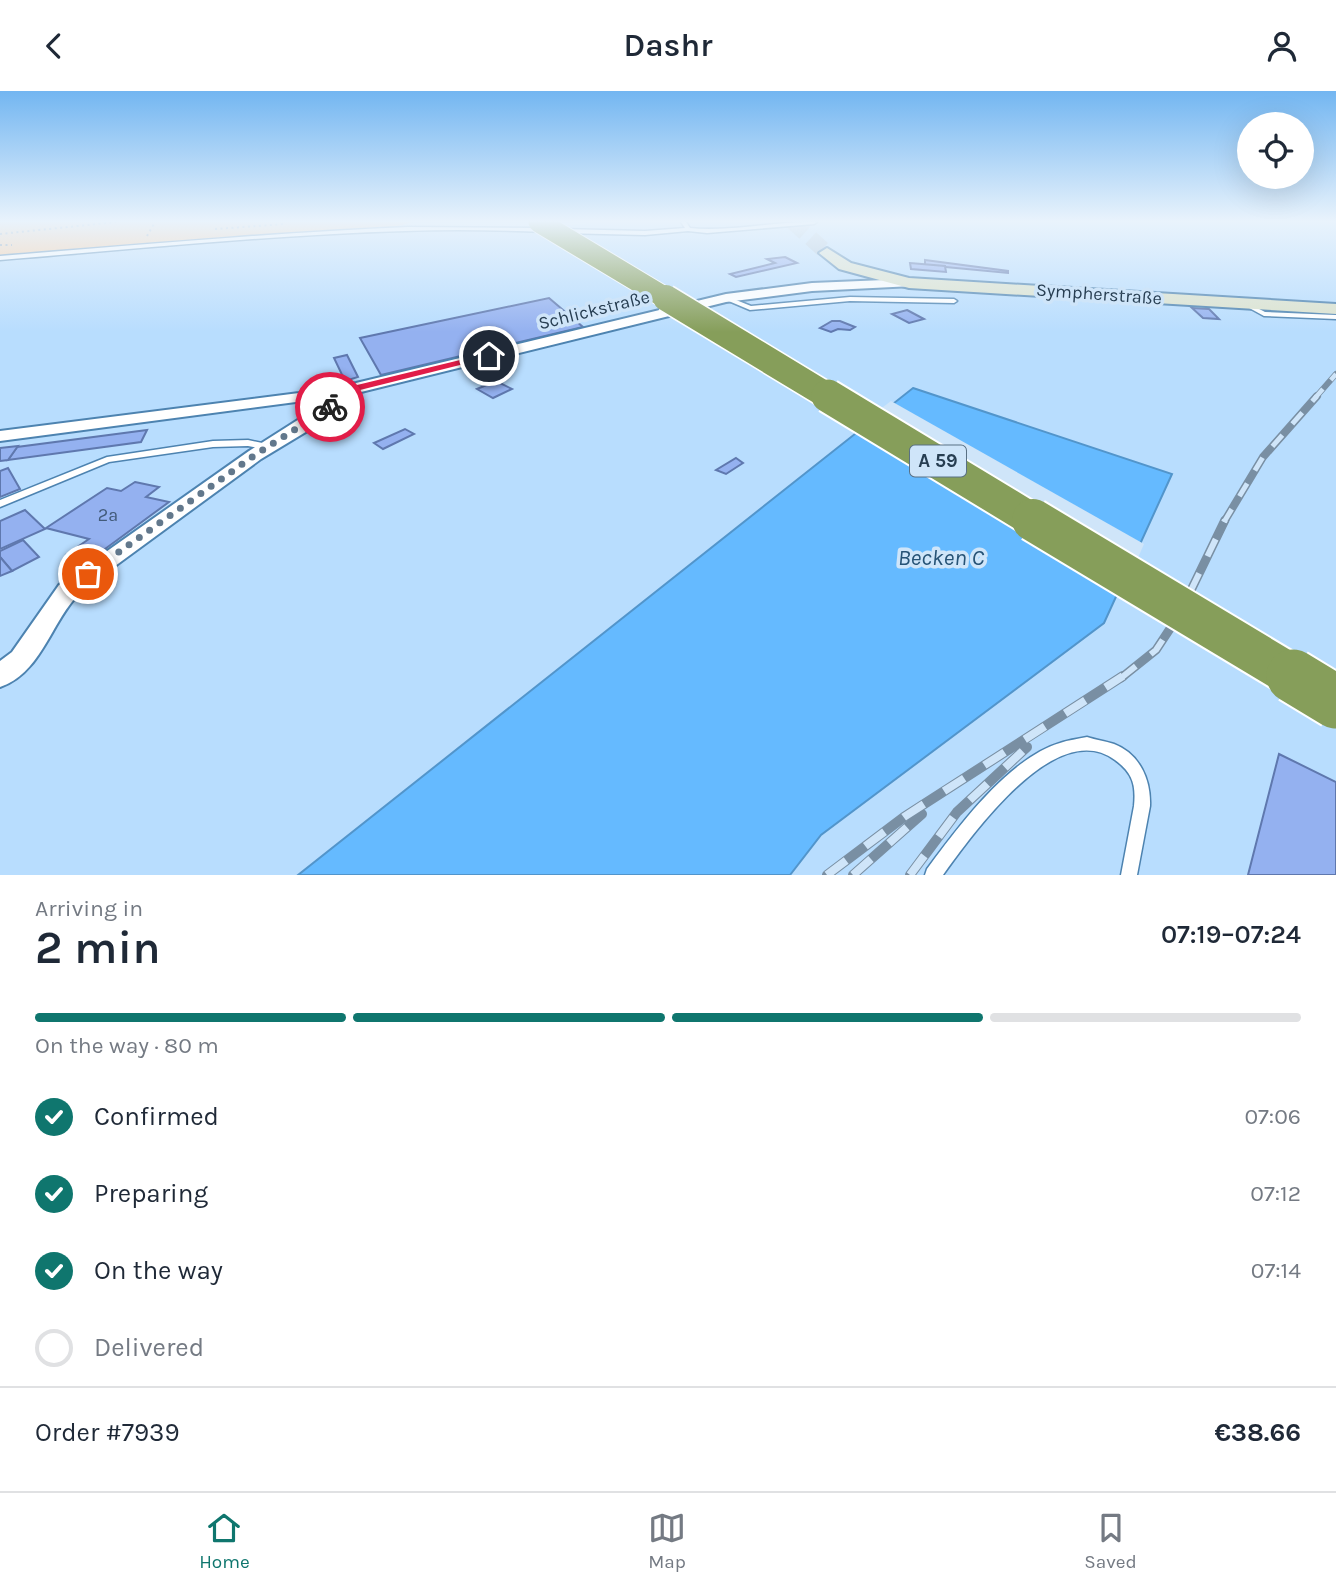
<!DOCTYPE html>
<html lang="en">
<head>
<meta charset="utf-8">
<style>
  :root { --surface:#fff; --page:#f2f2f3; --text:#1f2937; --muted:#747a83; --line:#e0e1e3; --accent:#0f766e }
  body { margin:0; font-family:Karla,sans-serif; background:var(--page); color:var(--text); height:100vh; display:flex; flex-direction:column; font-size:26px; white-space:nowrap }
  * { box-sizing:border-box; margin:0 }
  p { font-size:23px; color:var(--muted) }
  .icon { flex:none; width:38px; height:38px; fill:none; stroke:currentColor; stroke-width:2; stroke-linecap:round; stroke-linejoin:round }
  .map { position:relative; height:784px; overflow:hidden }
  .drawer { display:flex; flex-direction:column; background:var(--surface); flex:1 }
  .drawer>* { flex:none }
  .tools { position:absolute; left:1237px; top:21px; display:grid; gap:14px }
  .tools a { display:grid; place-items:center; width:77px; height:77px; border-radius:50%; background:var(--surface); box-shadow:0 7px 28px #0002; font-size:35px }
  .pin { position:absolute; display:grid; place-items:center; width:60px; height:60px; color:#fff; margin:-30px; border:4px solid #fff; border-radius:50%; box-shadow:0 2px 7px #0007 }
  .courier { position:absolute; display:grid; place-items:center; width:70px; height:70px; margin:-35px; border:5px solid #e11d48; border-radius:50%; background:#fff; color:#222; box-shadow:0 2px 9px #0007 }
  .head em { font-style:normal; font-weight:600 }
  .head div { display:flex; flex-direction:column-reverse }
  .head { display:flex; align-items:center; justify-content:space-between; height:119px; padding:0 35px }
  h1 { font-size:46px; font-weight:600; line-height:52px }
  .bar { display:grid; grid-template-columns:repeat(4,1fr); gap:10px 7px; align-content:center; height:84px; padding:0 35px }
  .bar i { height:9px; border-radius:5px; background:var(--line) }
  .bar .active { background:var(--accent) }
  .bar p { grid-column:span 4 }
  .line { display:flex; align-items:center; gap:18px; padding:0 35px; border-top:2px solid var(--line) }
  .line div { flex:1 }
  ol { padding:0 35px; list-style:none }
  li { display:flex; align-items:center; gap:21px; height:77px }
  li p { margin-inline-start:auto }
  li .icon { padding:7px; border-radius:50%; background:var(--accent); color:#fff; stroke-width:4 }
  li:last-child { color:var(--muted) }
  li i { width:38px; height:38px; border:4px solid var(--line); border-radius:50% }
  header { display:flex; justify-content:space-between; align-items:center; height:91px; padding:0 35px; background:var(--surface); font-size:32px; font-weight:600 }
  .dock { display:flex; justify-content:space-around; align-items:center; height:98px; border-top:2px solid var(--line); background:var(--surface); font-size:19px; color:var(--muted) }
  .dock a { display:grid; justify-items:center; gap:4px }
  .dock .active { color:var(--accent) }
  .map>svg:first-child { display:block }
  .built { fill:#b8ddfe }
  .green { fill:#fdc793 }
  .water { fill:#65baff; stroke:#5295cb; stroke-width:2 }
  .pier { fill:#cfe5f9 }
  .building { fill:#94b1f0; stroke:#5f78ae; stroke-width:2 }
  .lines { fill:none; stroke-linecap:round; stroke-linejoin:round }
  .secondary-tunnel { stroke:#adc4d8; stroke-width:16; stroke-dasharray:16 8; stroke-linecap:butt }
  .lane-casing { stroke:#4d83b0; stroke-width:3 }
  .street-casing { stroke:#4d83b0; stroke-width:4 }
  .secondary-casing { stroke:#4d83b0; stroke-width:4 }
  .path { stroke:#758ca0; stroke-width:2; stroke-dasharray:2 3.5; stroke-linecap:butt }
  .lane { fill:#fff; fill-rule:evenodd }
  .street { fill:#fff; fill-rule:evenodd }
  .secondary { fill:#dbe2ce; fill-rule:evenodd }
  .rail-far3-casing { stroke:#798fa3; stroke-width:6 }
  .rail-far2-casing { stroke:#798fa3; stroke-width:8 }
  .rail-far1-casing { stroke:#798fa3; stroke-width:9 }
  .rail-casing { stroke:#798fa3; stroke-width:10 }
  .rail-far3 { stroke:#cfe5f9; stroke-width:4.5; stroke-dasharray:12; stroke-linecap:butt }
  .rail-far2 { stroke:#cfe5f9; stroke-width:5; stroke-dasharray:15; stroke-linecap:butt }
  .rail-far1 { stroke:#cfe5f9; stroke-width:6; stroke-dasharray:19; stroke-linecap:butt }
  .rail { stroke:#cfe5f9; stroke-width:8; stroke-dasharray:24; stroke-linecap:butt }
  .highway-bridge-far4-casing { stroke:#fff; stroke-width:23; stroke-linecap:butt }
  .highway-bridge-far3-casing { stroke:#fff; stroke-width:29; stroke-linecap:butt }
  .highway-bridge-far2-casing { stroke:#fff; stroke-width:37; stroke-linecap:butt }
  .highway-bridge-far1-casing { stroke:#fff; stroke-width:46; stroke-linecap:butt }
  .highway-bridge-casing { stroke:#fff; stroke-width:57; stroke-linecap:butt }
  .highway-bridge-far4 { stroke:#869e5a; stroke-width:21 }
  .highway-bridge-far3 { stroke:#869e5a; stroke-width:26 }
  .highway-bridge-far2 { stroke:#869e5a; stroke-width:33 }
  .highway-bridge-far1 { stroke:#869e5a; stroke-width:42 }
  .highway-bridge { stroke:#869e5a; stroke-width:53 }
  .route { fill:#e11d48 }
  .done { stroke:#62788c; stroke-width:7; stroke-dasharray:0 12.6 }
  .labels { text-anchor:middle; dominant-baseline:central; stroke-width:7; stroke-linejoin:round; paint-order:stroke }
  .far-street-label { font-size:18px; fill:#273e52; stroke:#cfe5f9 }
  .number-label { font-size:18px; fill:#425b7a }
  .shield { fill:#cfe5f9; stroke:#597084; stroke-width:2 }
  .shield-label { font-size:19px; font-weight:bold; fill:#273e52 }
  .water-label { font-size:23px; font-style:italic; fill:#275376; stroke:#cfe5f9 }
</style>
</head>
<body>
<header><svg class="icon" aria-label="back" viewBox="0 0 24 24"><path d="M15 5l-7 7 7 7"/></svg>Dashr<svg class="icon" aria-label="person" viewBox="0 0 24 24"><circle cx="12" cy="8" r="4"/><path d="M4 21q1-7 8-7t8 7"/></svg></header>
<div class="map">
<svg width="1336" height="784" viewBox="0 0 1336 784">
  <rect width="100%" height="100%" fill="#cfe5f9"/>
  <path class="built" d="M612 131H1336V784H790L821 744 1172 383 913 297 298 784H0V164L394 136 527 137Z"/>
  <path class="green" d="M0 131H413L394 136 0 164Z"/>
  <path class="water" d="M913 297 1172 383 1104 532 821 744 790 784H298Z"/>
  <path class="pier" d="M891 310 1144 453 1126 494 862 332Z"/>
  <g class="building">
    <path d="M785 166 797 172 736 186 730 183 775 172 767 168Z"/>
    <path d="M925 169 1008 180V182L925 174Z"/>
    <path d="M910 172 945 175 946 181 911 178Z"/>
    <path d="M549 207 583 236 381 284 360 247Z"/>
    <path d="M1192 217 1209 218 1219 228 1203 227Z"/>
    <path d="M907 219 924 228 909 232 892 223Z"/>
    <path d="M832 230H840L855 236 850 239 838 238 831 241 820 237Z"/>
    <path d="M347 264 358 286 345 290 334 267Z"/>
    <path d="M496 290 512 298 493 307 477 298Z"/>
    <path d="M405 338 414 343 383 358 374 352Z"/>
    <path d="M147 339 141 351 8 369 17 356Z"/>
    <path d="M18 355 8 369 0 370V357Z"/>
    <path d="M736 367 743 372 726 383 716 379Z"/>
    <path d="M8 377 20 398 0 406V380Z"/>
    <path d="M135 391 159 396 146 406 169 411 90 469 67 463 89 448 46 437 107 397 121 400Z"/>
    <path d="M25 419 45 438 0 458V430Z"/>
    <path d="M23 449 39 466 12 480 0 466V460Z"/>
    <path d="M0 466 12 480 0 485Z"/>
    <path d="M1279 663 1336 691V784H1248Z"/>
  </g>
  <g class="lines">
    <path class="secondary-tunnel" d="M793 131 827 162"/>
    <g class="lane-casing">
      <g id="lane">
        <path d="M681 131H686L690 137C732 141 774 130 817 131L814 133 707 142 688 140 645 144 562 142 559 140 562 138 645 140 685 137Z"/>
        <path d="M408 136 544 137 547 139 544 141C498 139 451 138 405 140 270 144 135 158 0 169V165C136 154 271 142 408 136Z"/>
        <path d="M726 205 751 215 850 206 954 208 957 210 954 212 850 210 750 219 724 208V206Z"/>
        <path d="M1244 210 1265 221 1336 224V228L1264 225 1242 213V211Z"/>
        <path d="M248 349 272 354 273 356 269 359 248 355 213 356 109 371 0 416V409L107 366 213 350Z"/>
        <path d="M1087 646C1096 649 1105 650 1114 653 1140 663 1151 689 1150 715L1137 784H1121L1134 715C1136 694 1133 682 1115 669 1056 625 972 744 943 784H925L927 778C958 736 1009 667 1060 652 1068 649 1078 648 1087 646Z"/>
      </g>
    </g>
    <g class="street-casing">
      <path id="street" d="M909 188 913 189V195L812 200 726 211 361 301 314 336 261 368 96 489C89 494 80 500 75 507 50 536 39 583 0 596V570L12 561 59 494 249 360 334 306 0 350V340L299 302 356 292 726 203 812 192Z"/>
    </g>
    <g class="secondary-casing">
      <path id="secondary" d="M827 157 851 172 909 187 1336 213V223L909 197 839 178 819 162Z"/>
    </g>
    <g class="path">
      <path d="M215 138 284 133"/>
      <path d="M0 143 116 131"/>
      <path d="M147 145 155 131"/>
      <path d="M0 154H12"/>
    </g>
    <use href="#lane" class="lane"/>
    <use href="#street" class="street"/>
    <use href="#secondary" class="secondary"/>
    <g class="rail-far3-casing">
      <path id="rail-far3" d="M1315 307 1336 283"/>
    </g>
    <g class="rail-far2-casing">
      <path id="rail-far2" d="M1224 431 1263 366 1317 305"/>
    </g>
    <g class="rail-far1-casing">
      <path id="rail-far1" d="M1121 587 1156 559 1179 524 1225 429"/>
    </g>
    <g class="rail-casing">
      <g id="rail">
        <path d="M827 784 904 726 1123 585"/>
        <path d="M853 784 922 723"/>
        <path d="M910 784 957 721 1027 656"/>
      </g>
    </g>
    <use href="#rail-far3" class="rail-far3"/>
    <use href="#rail-far2" class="rail-far2"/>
    <use href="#rail-far1" class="rail-far1"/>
    <use href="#rail" class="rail"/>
    <g class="highway-bridge-far4-casing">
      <path id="highway-bridge-far4" d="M539 131 669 209"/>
    </g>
    <g class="highway-bridge-far3-casing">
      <path id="highway-bridge-far3" d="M666 207 831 307"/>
    </g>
    <g class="highway-bridge-far2-casing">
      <path id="highway-bridge-far2" d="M828 305 1036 431"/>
    </g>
    <g class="highway-bridge-far1-casing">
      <path id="highway-bridge-far1" d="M1033 429 1296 587"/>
    </g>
    <g class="highway-bridge-casing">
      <path id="highway-bridge" d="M1293 585 1336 611"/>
    </g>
    <use href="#highway-bridge-far4" class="highway-bridge-far4"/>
    <use href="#highway-bridge-far3" class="highway-bridge-far3"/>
    <use href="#highway-bridge-far2" class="highway-bridge-far2"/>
    <use href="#highway-bridge-far1" class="highway-bridge-far1"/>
    <use href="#highway-bridge" class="highway-bridge"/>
  </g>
  <linearGradient id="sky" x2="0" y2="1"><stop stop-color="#73b6f1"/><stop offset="0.54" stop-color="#e9f3fc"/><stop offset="1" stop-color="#e9f3fc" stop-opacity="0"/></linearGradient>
  <rect width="1336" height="241" fill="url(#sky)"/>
  <path class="route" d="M489 262 493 265 492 266 360 299 334 318 325 316 353 295Z"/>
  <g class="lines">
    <path class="done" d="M88 483 255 364 330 316"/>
  </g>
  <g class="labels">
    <g class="far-street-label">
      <text transform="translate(1099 203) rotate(4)">Sympherstraße</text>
      <text transform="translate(594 219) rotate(-14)">Schlickstraße</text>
    </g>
    <g class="number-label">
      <text x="108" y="424">2a</text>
    </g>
    <rect class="shield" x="910" y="354.5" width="56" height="31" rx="5"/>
    <g class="shield-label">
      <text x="938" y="370">A 59</text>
    </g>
    <g class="water-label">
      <text x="941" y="466">Becken C</text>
    </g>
  </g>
</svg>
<div class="tools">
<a><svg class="icon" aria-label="locate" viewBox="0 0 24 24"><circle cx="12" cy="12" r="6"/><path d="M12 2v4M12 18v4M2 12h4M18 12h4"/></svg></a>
</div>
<div class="pin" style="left:88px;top:483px;background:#ea580c"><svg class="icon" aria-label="bag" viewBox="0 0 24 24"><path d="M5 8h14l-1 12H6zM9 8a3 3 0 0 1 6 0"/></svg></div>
<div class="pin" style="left:489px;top:265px;background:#1f2937"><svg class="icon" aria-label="home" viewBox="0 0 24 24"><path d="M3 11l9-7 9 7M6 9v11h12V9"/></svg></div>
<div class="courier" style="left:330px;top:316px"><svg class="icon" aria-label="bike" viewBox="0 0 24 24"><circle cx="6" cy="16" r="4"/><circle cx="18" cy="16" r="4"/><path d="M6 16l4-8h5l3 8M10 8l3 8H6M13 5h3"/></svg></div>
</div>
<section class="drawer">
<div class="head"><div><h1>2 min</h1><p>Arriving in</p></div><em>07:19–07:24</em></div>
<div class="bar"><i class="active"></i><i class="active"></i><i class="active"></i><i></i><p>On the way · 80 m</p></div>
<ol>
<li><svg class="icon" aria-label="check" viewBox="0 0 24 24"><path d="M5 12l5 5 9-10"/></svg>Confirmed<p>07:06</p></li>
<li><svg class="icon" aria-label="check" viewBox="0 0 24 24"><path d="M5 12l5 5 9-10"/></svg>Preparing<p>07:12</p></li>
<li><svg class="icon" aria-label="check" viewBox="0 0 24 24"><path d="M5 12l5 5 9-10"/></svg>On the way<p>07:14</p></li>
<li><i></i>Delivered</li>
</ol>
<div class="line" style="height:91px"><div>Order #7939</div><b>€38.66</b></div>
</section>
<nav class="dock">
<a class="active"><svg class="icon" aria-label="home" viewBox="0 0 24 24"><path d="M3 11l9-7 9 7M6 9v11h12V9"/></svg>Home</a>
<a><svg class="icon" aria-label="map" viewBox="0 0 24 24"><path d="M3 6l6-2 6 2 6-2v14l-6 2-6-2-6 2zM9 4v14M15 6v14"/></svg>Map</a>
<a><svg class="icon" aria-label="saved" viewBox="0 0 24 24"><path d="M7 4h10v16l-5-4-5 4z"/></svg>Saved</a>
</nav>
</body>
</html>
